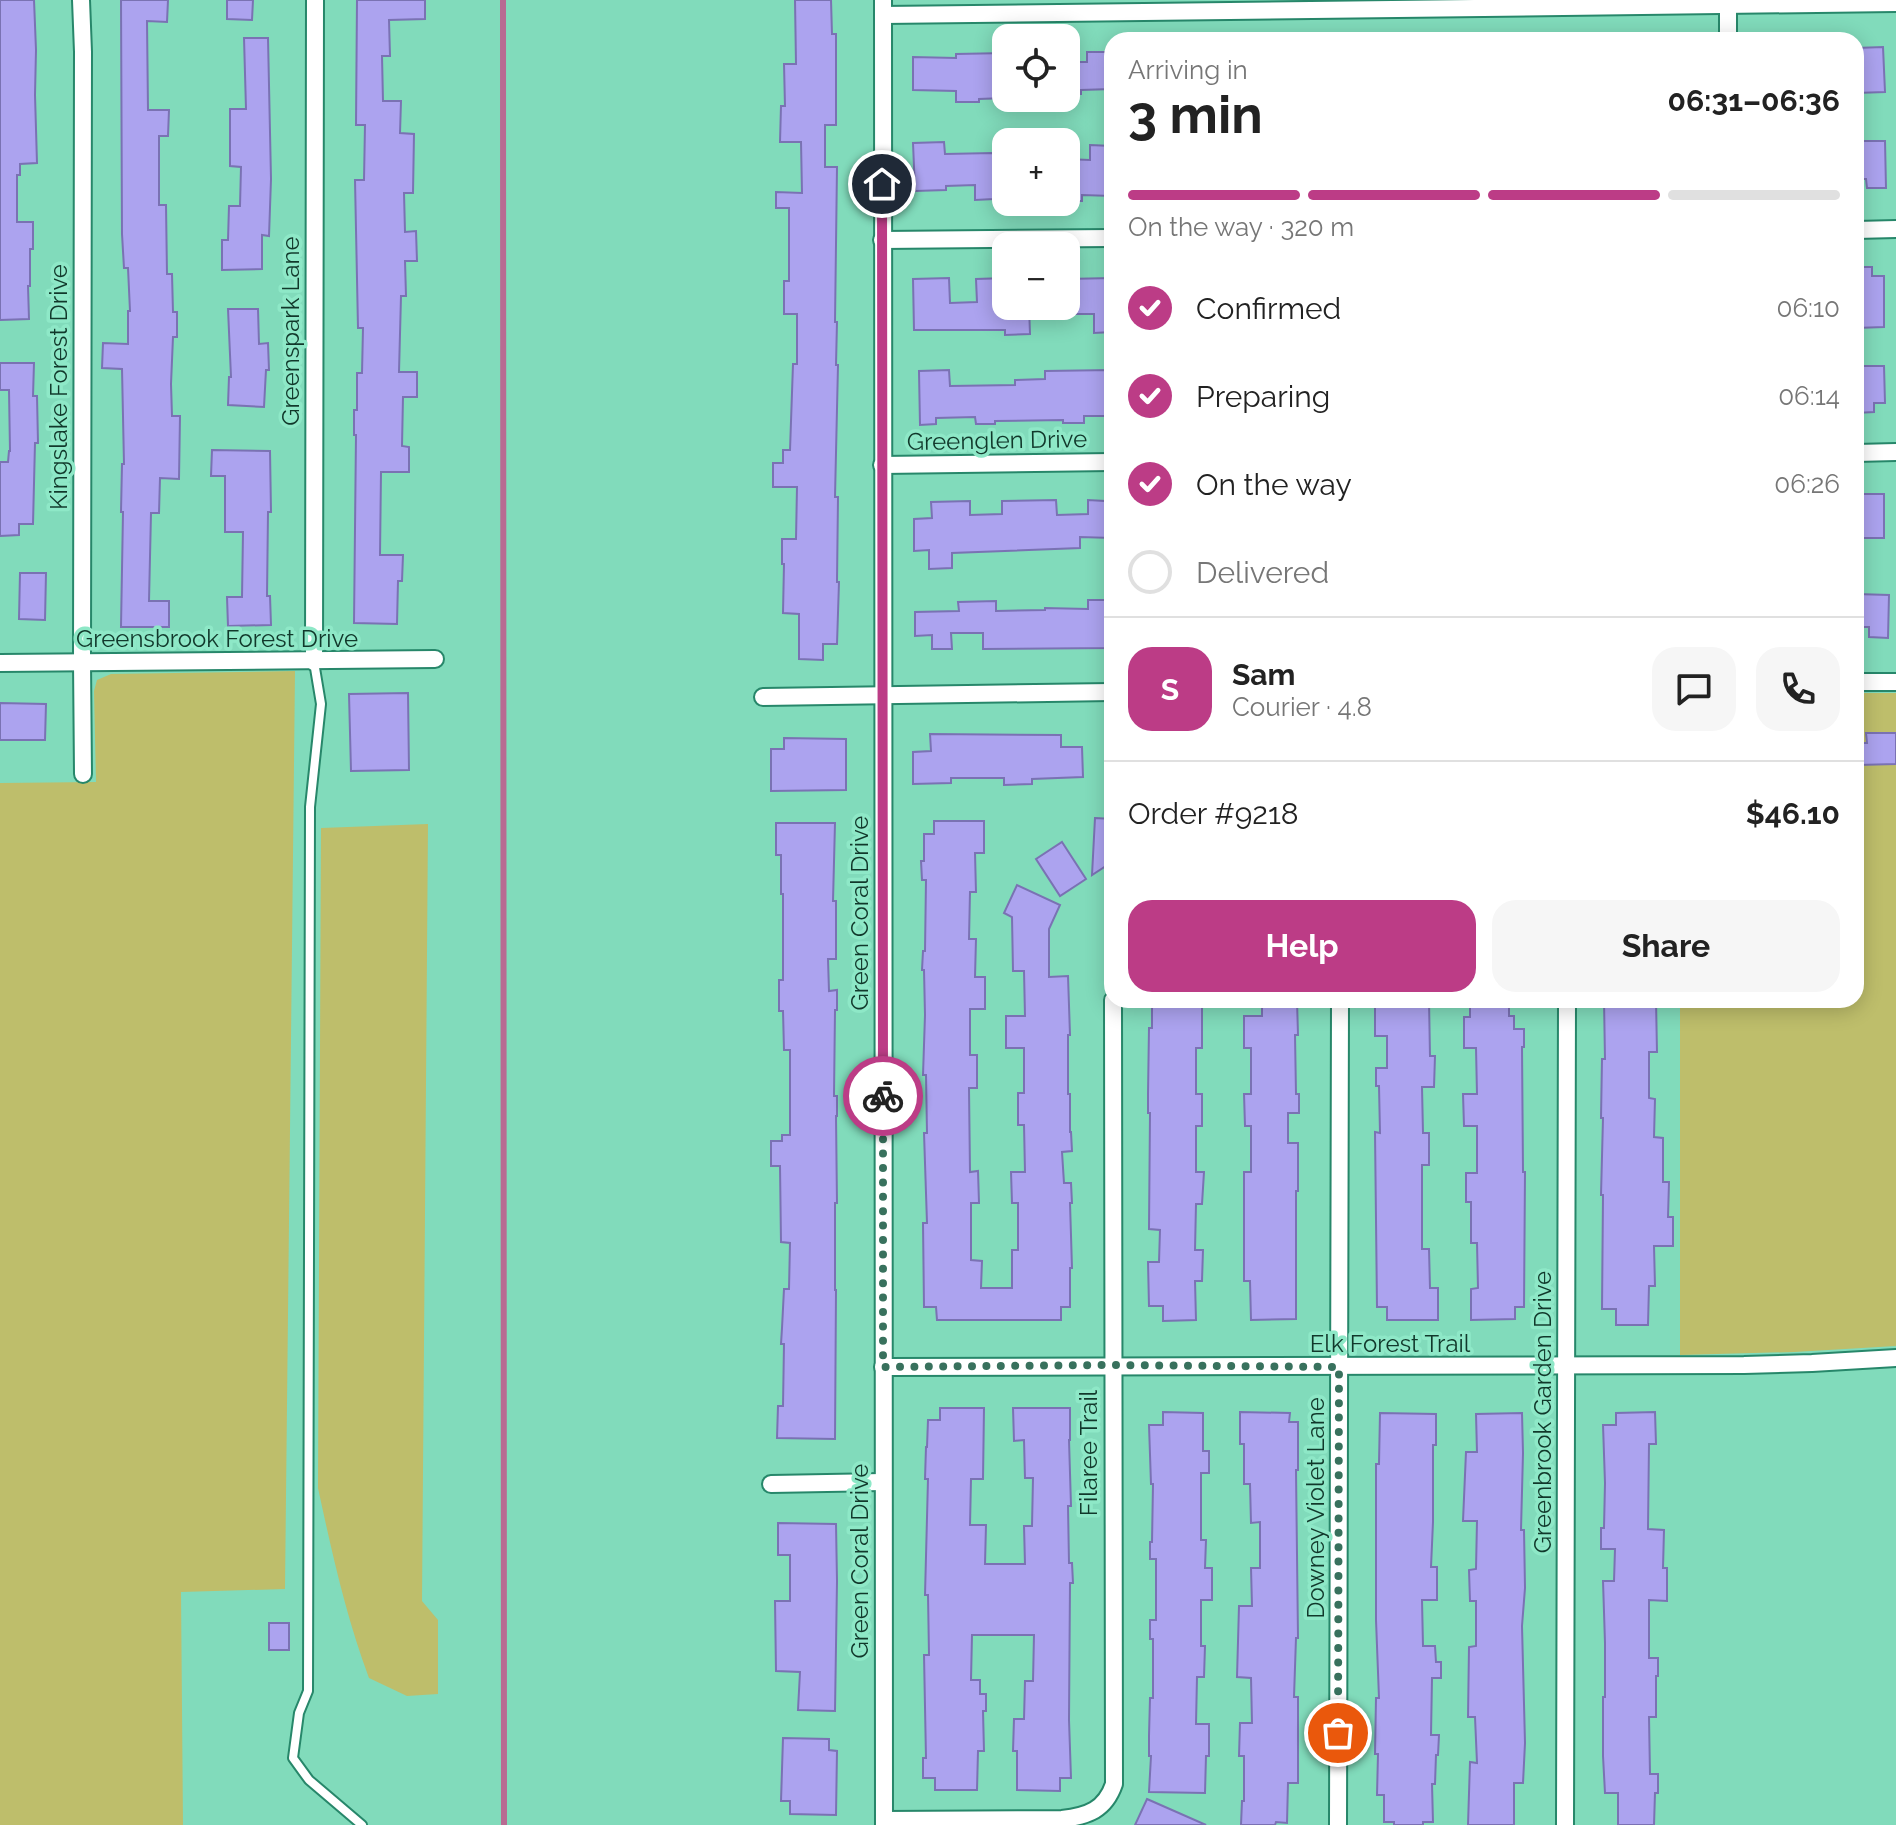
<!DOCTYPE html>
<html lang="en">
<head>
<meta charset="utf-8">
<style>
  :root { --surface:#fff; --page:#f6f6f6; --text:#222; --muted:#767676; --line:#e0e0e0; --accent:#bc3c86 }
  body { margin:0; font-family:Raleway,sans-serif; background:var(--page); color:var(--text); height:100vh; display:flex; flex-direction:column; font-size:30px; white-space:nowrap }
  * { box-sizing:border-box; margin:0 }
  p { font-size:26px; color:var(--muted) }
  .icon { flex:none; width:44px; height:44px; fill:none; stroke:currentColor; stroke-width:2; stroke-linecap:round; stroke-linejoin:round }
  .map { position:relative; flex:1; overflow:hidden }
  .details { position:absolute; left:1104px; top:32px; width:760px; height:976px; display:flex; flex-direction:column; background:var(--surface); border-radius:24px; box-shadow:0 4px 20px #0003 }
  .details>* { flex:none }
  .controls { position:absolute; left:992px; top:24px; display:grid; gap:16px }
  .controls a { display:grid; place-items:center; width:88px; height:88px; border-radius:16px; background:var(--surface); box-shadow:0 4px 20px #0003; font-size:40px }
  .pin { position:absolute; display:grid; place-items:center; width:68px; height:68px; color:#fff; margin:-34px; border:4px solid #fff; border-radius:50%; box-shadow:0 2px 8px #0007 }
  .courier { position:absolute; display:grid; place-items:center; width:80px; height:80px; margin:-40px; border:6px solid #bc3c86; border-radius:50%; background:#fff; color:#222; box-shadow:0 2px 10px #0007 }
  .summary em { font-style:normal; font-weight:700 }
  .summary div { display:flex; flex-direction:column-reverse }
  .summary { display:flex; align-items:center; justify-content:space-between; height:136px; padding:0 24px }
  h1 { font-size:52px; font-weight:700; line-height:60px }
  .bar { display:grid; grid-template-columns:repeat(4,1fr); gap:12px 8px; align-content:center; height:96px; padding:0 24px }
  .bar i { height:10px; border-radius:6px; background:var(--line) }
  .bar .current { background:var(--accent) }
  .bar p { grid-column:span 4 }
  .line { display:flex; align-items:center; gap:20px; padding:0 24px; border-top:2px solid var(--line) }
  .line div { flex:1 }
  .round { display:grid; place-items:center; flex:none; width:84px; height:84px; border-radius:24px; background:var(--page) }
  ol { padding:0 24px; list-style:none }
  li { display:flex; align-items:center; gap:24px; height:88px }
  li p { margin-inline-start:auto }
  li .icon { padding:8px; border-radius:50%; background:var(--accent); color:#fff; stroke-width:4 }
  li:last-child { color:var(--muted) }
  li i { width:44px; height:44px; border:4px solid var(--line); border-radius:50% }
  .primary-button { display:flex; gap:16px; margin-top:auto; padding:16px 24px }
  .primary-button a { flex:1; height:92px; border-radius:24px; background:var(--accent); color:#fff; font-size:32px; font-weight:700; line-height:92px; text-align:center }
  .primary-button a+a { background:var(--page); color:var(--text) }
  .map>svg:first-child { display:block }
  .green { fill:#bebe6b }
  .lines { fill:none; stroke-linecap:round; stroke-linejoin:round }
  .stream { stroke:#b86b92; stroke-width:6 }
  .building { fill:#aca3ef; stroke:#7a72b3; stroke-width:2 }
  .lane-casing { stroke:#27876a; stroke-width:12 }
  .street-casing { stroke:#27876a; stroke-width:20 }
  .lane { stroke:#fff; stroke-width:8 }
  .street { stroke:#fff; stroke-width:16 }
  .done { stroke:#38715d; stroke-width:8; stroke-dasharray:0 14.4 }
  .route { stroke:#bc3c86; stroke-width:10 }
  .labels { text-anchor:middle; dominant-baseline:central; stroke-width:7; stroke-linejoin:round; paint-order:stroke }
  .street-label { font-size:24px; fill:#11382b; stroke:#8ee8c7 }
</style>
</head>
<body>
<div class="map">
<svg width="1896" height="1825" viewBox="0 0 1896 1825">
  <rect width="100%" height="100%" fill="#81dbbb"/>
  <g class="green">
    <path d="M295 671 285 1589 181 1592 183 1825H0V783L96 782 94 691 97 680 111 674Z"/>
    <path d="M1856 693H1896V1346L1794 1352 1680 1355V1000H1856Z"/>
    <path d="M428 824 422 1601 438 1620V1694L407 1696 369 1678C346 1616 332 1553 318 1488L321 828Z"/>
  </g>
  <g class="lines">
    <path class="stream" d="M503 0 504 1825"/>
  </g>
  <g class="building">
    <path d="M0 0H34L36 50 35 95 37 163 20 164V175H17V222H33V249H30V286H28L29 319 0 320Z"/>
    <path d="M121 0H168L167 22 147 21 148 110H169L168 136H159V205H166L167 274H172L173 312H177V337H173L171 384 172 416H180L179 479 160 478 159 513H151L149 601H169V627H121L123 512H121L122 464H124L122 369 102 368 103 343 128 344V311H130L128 268H124L122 234Z"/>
    <path d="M227 0H253L252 20 227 19Z"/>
    <path d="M357 0H425V19L389 20 390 56H382L383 101H401L400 133 414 134 413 193H404L405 232 416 231 417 261H405L406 296H401L399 372H417V397H403L402 446 409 447V472H381L380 555H403L402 581H398L397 624 354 623 356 435H354V410H357V373H362L363 328H358L355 180H364L365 125H356Z"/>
    <path d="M795 0H831L832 34H836V125H825V167H837L835 322H837L836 365H838L835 497H838L837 582H839L837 644H823V660L799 659V614L783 613 784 564H782V539H796L797 487H773V463H783V450H790L793 364H797V314H784V281H789V208H776V192L802 193 801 142H780L781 106H785L784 64H796Z"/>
    <path d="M244 38H268L271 179 269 236 262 235V269L222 270V240H228L229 206H240L241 167 230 166V109H246Z"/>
    <path d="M1883 47 1885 92 1856 93V48Z"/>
    <path d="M1087 52H1109V65H1112V89L1081 90V94H1066V62H1087Z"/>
    <path d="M1006 53V98L979 99V102H956V91L913 90V57L956 58V54Z"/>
    <path d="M1856 141H1885L1886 188H1867L1866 179H1856Z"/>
    <path d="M944 142 945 154 993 153 994 199 975 200V185L946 186V190L915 191 913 143Z"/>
    <path d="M1090 145 1112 146V196L1082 195V201H1066V159L1090 160Z"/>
    <path d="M1856 267H1872V276H1884V327L1856 328Z"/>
    <path d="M949 278 950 303 977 302 976 279 1006 278V306H1029L1030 334 1005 335V330H914L913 279Z"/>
    <path d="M1112 278V332L1094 333V314H1066V279Z"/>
    <path d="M228 309H258L259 344 268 343 269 370H266L264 407 228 405 229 377H231Z"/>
    <path d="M0 363H34L33 396H37L38 443H35L33 524H19V535L0 536V462H8L9 451H10L9 390H0Z"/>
    <path d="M1856 366H1884L1885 403H1874V412L1856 413Z"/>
    <path d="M949 370 950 386 1015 385V380L1045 379V371L1112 370V416H1084V423H1063V420L995 421V424H976L975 417 936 418V424L920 425 919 371Z"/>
    <path d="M212 450 270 451 271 512H268L267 596H270L271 625 228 626 227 597H242L243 532H225V476H211Z"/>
    <rect x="1856" y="494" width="28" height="44"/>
    <path d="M1056 500 1057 515 1088 514V500L1105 501V514H1112V538L1080 537V548L952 553V568L929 569V550L914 551V519L932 518 931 502 970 501V515L1002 514V501Z"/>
    <path d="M20 573H46L45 620 19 619Z"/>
    <path d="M1856 594 1889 595 1888 638 1869 637V627H1856Z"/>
    <path d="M1088 600H1112V648L983 649V633H951L952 649H932V635L915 636V612L959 611 958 602 996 601V611L1045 610V608L1088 609Z"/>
    <path d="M408 693 409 770 351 771 349 694Z"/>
    <path d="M0 703 46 704 45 740H0Z"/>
    <path d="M1866 733H1896V764L1858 765V743H1867Z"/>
    <path d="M930 734 1061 735V747H1082L1083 777 1032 779V784L1004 785V778H951V783L913 784V752L931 751Z"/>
    <path d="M784 738 846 739V790L771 791V749H784Z"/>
    <path d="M1095 818 1112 819V862L1092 875Z"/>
    <path d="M934 821H984V853H975L976 892H970L969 939H976L975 977H985V1009H970V1055H977V1088H969L970 1172 978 1171 979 1203H971V1260L982 1261 981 1288H1012V1250H1018V1203H1012L1011 1172H1025L1024 1125H1018V1093H1024V1048H1006V1016H1025L1024 971H1013L1012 917 1004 913 1017 885 1060 905 1049 929V977L1068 976 1070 1035H1068V1094H1070V1132H1071L1072 1151 1062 1152 1064 1183H1071L1072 1203H1070L1072 1268H1070V1307H1061V1320H937L936 1307H924L923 1223H927L924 1133H927L926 1075H923L925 1015 924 970H922L923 951H925L926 880H922L921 861H924V834H934Z"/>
    <path d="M776 823H835L833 901H836V959H828L829 991 837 990V1010H835L834 1096H837V1116H836L837 1203H835V1290H836L835 1439 777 1438 778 1406H783L784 1344H781L782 1328 784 1289H789L790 1243 781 1242 780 1166H771V1141H782V1135H790V1050H784L783 1011H779V980H783V894H781V855H776Z"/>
    <path d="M1062 842 1086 879 1060 896 1036 859Z"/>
    <path d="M1152 1000H1202V1048H1196V1094H1202V1126H1196V1172H1204L1202 1204H1196L1195 1250H1203L1202 1281H1195L1196 1320 1163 1321V1306H1149L1148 1262H1159L1160 1230 1149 1229 1150 1113H1148V1094L1149 1028H1152Z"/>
    <path d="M1262 1000H1297L1298 1035H1295L1296 1094H1299V1113H1288V1143H1298V1191H1296V1319L1251 1320 1250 1281H1244V1172H1251V1126H1245L1244 1094H1251V1048H1244V1016H1262Z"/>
    <path d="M1375 1000H1429L1430 1056H1435L1434 1087H1422L1423 1133H1429V1165H1422V1249H1429L1430 1288H1438V1320H1387V1307H1377L1375 1132 1380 1133 1379 1086H1376V1068H1387V1036H1375Z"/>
    <path d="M1470 1000H1509V1016H1514V1029H1524V1047H1522L1523 1172H1525L1524 1307H1515V1319L1471 1320V1289L1478 1288 1477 1243H1471V1202H1466V1173H1477V1126H1464L1463 1094H1477L1476 1048H1464V1017H1470Z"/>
    <path d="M1604 1000H1656L1657 1052H1649V1098L1655 1099 1654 1137 1663 1138V1182H1669L1668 1217H1673V1246H1654L1655 1286H1649L1648 1325H1616V1309H1602L1603 1195H1601L1603 1118H1601L1602 1059H1605Z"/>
    <path d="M940 1408H984L983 1479H971L970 1525H986L985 1564H1025L1024 1526H1032L1033 1478H1025L1024 1440 1014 1441 1013 1408H1070V1440H1069L1071 1506H1068L1069 1563H1072L1073 1583H1070L1069 1720 1071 1778H1060V1791L1017 1790V1751H1013L1014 1719H1024L1025 1681H1033L1034 1635H972L971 1680H980V1694H986V1711H983L984 1751H978L977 1790H935V1778H923V1758H926L924 1655H929L928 1595H925L928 1479H925L926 1447H927L928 1420H940Z"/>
    <path d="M1163 1412 1203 1413V1451H1209V1473H1201V1540H1206L1205 1568H1212V1600H1201V1646H1205L1204 1677H1197L1196 1724H1209V1756H1206L1205 1793 1149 1792 1151 1756H1149V1736L1150 1698H1153V1639H1150V1620H1156V1559H1150V1542H1152L1153 1484H1151L1149 1425H1163Z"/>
    <path d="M1240 1412 1290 1413 1289 1422H1298V1470H1296L1298 1638H1296L1294 1697H1298V1783H1288L1287 1823 1276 1822 1275 1825H1241L1242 1801H1244V1756H1239L1240 1723H1252L1251 1678 1237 1677 1239 1606H1252L1251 1568H1260V1522L1251 1523 1250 1484H1244V1444H1240Z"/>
    <path d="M1655 1412 1656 1444H1649L1648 1529 1664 1530 1663 1568H1667V1601L1649 1600V1658H1658V1676H1656V1717H1649L1650 1774H1658V1793H1655L1654 1825H1618V1793H1605L1603 1756V1697H1605V1643L1603 1581H1614L1615 1549H1601V1528H1604L1605 1483 1603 1425H1616V1413Z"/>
    <path d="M1380 1413 1436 1414V1445H1433V1522L1431 1567H1437V1600H1422L1423 1646H1435L1436 1662H1441V1678H1432L1431 1735H1439L1438 1755H1436L1435 1784H1432L1433 1822H1423V1825H1394V1822H1384V1795H1377L1378 1754H1375L1376 1698H1379L1376 1620V1464H1379Z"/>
    <path d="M1522 1413 1523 1453 1521 1530H1524L1525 1588 1522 1626 1525 1743 1523 1783H1514V1825H1468L1470 1762 1477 1763 1475 1717H1468L1469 1647 1476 1646V1601H1470L1469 1570 1476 1569 1477 1521H1463L1466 1452H1477L1476 1414Z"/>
    <path d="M778 1523 836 1524 837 1581 835 1711 798 1710 800 1672 776 1671 775 1601H790V1555H778Z"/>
    <rect x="269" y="1623" width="20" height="27"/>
    <path d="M783 1738 829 1739V1750L837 1751 836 1815 790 1814V1801H781Z"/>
    <path d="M1147 1799 1206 1825H1135Z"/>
  </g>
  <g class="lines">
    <g class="lane-casing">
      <path id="lane" d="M314 662 321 704 310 807 308 1691 299 1713 293 1758 309 1780 362 1825"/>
    </g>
    <g class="street-casing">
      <g id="street">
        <path d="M81 0 83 52 82 662 83 774"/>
        <path d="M883 0 884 1825"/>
        <path d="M1728 0V40"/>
        <path d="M883 15 1896 3"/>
        <path d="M1856 230 1896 229"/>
        <path d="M882 240 1112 238"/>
        <path d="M1856 453 1896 452"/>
        <path d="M882 465 1112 462"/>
        <path d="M314 662 315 0"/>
        <path d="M0 663 435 659"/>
        <path d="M1856 682H1896"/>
        <path d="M763 697 1112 692"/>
        <path d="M883 1367 1744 1365 1812 1363 1896 1358"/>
        <path d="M771 1484 883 1482"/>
        <path d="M884 1820 1062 1819C1088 1816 1105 1810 1114 1784L1113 1000"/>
        <path d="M1338 1825 1340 1000"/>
        <path d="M1565 1825 1567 1000"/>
      </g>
    </g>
    <use href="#lane" class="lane"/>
    <use href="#street" class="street"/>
  </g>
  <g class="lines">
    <path class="done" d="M883 1096V1367L1112 1365 1339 1367 1338 1733"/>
    <path class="route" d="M882 184 883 1096"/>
  </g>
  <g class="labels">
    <g class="street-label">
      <text transform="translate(290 331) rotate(-90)">Greenspark Lane</text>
      <text transform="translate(58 387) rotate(-90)">Kingslake Forest Drive</text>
      <text transform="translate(997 440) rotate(-1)">Greenglen Drive</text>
      <text x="217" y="638">Greensbrook Forest Drive</text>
      <text transform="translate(859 913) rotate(-90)">Green Coral Drive</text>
      <text x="1390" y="1343">Elk Forest Trail</text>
      <text transform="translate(1542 1412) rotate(-90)">Greenbrook Garden Drive</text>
      <text transform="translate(1088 1453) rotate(-90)">Filaree Trail</text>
      <text transform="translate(1315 1508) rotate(-90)">Downey Violet Lane</text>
      <text transform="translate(859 1561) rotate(-90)">Green Coral Drive</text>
    </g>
  </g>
</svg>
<div class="controls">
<a><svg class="icon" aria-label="locate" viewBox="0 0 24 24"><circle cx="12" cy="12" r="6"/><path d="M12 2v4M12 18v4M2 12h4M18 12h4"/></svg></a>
<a>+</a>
<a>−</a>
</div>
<div class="pin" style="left:1338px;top:1733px;background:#ea580c"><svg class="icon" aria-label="bag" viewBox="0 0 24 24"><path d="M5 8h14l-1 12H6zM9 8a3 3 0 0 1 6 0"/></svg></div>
<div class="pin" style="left:882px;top:184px;background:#1f2937"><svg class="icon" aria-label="home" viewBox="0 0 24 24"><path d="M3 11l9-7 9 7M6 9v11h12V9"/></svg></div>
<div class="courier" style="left:883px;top:1096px"><svg class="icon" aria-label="bike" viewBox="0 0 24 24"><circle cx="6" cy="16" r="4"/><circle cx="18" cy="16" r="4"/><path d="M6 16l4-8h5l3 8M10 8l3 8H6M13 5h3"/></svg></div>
<section class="details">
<div class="summary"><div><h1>3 min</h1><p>Arriving in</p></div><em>06:31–06:36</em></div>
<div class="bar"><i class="current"></i><i class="current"></i><i class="current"></i><i></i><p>On the way · 320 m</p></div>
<ol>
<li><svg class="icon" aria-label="check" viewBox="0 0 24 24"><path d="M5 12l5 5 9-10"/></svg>Confirmed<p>06:10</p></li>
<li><svg class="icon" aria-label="check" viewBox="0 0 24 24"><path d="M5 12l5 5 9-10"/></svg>Preparing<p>06:14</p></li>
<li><svg class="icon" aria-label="check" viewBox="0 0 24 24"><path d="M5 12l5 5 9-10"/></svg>On the way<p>06:26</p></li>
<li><i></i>Delivered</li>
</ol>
<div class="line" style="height:144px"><b class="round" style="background:var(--accent);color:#fff">S</b><div><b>Sam</b><p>Courier · 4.8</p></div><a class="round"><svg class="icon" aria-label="chat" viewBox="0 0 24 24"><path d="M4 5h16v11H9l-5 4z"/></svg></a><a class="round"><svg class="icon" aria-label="phone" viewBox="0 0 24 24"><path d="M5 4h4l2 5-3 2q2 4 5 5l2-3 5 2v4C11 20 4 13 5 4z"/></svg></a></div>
<div class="line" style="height:104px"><div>Order #9218</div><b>$46.10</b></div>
<div class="primary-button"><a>Help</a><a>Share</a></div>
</section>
</div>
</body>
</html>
